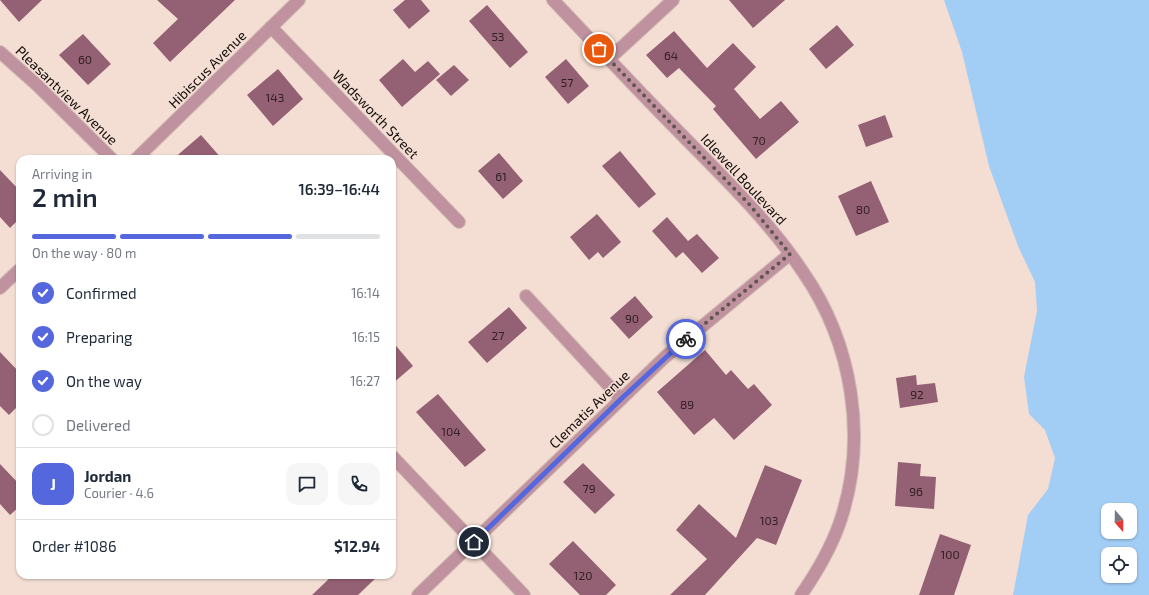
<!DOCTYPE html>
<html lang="en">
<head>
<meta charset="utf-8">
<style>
  :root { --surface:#fff; --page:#f6f6f7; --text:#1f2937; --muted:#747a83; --line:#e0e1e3; --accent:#5467dd }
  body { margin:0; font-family:"Exo 2",sans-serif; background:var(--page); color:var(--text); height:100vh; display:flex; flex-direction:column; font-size:15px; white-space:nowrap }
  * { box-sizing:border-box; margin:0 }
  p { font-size:13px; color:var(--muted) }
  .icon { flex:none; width:22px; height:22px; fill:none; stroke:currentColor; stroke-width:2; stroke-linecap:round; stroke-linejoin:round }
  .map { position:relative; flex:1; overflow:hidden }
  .panel { position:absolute; left:16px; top:155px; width:380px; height:424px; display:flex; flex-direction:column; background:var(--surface); border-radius:12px; box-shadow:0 1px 3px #0004 }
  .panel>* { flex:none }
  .needle { width:26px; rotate:160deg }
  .controls { position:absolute; left:1101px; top:503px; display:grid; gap:8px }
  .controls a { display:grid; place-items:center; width:36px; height:36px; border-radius:8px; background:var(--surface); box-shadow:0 1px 3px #0004; font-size:20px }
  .pin { position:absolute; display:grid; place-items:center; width:34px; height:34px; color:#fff; margin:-17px; border:2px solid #fff; border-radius:50%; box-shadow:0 1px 4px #0007 }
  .courier { position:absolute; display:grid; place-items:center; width:40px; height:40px; margin:-20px; border:3px solid #5467dd; border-radius:50%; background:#fff; color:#222; box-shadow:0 1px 5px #0007 }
  .headline em { font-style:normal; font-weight:600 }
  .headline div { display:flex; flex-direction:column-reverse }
  .headline { display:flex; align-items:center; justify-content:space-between; height:68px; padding:0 16px }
  h1 { font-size:26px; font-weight:600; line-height:30px }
  .bar { display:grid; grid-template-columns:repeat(4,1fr); gap:6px 4px; align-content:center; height:48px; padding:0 16px }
  .bar i { height:5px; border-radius:3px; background:var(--line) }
  .bar .on { background:var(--accent) }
  .bar p { grid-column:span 4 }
  .line { display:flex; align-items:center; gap:10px; padding:0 16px; border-top:1px solid var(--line) }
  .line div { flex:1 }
  .round { display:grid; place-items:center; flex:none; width:42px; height:42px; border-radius:12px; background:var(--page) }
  ol { padding:0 16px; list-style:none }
  li { display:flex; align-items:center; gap:12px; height:44px }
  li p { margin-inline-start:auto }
  li .icon { padding:4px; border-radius:50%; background:var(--accent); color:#fff; stroke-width:4 }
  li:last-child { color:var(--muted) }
  li i { width:22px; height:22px; border:2px solid var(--line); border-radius:50% }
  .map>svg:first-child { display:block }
  .water { fill:#a2cdf4; fill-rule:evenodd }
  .building { fill:#946073 }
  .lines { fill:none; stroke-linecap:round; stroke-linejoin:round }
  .minor-casing { stroke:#d0bcb3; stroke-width:14 }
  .minor { stroke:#c0919f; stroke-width:12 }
  .done { stroke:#61554f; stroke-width:4; stroke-dasharray:0 7.2 }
  .route { stroke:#5467dd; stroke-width:5 }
  .labels { text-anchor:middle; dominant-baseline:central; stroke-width:3; stroke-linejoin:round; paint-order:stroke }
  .number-label { font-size:12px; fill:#322023 }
  .street-label { font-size:14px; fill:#120b08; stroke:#f4ded4 }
</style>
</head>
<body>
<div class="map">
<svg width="1149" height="595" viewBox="0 0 1149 595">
  <rect width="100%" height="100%" fill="#f4ded4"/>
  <path class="water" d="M944 0H1149V595H1013L1028 515 1048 489 1055 458 1045 430 1029 414 1024 377 1037 311 1035 282 1018 246 989 166 962 52ZM1108 510H1130V532H1108ZM1108 554H1130V576H1108Z"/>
  <g class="building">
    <path d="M0 0H42L19 22Z"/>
    <path d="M157 0H235L170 62 153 43 178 19Z"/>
    <path d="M405 0H421L430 11 409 29 393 10Z"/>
    <path d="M729 0H785L753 28Z"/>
    <path d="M487 5 528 52 510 68 469 21Z"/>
    <path d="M837 25 854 45 826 69 809 49Z"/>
    <path d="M674 31 707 68 733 43 756 67 734 89 760 119 781 101 799 122 756 159 713 109 716 106 679 68 667 78 646 55Z"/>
    <path d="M83 34 111 64 88 85 59 55Z"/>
    <path d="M403 59 415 72 428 61 440 74 402 107 379 80Z"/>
    <path d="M566 59 589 86 568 104 545 77Z"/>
    <path d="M454 65 469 80 451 96 436 80Z"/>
    <path d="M278 69 303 99 273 126 247 95Z"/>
    <path d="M885 115 893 137 866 147 858 125Z"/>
    <path d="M201 135 222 159H173Z"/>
    <path d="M620 151 656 194 639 208 602 166Z"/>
    <path d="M499 153 523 181 503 199 478 171Z"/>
    <path d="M0 170 20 191V218L10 228 0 217Z"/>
    <path d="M871 181 889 222 856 236 838 196Z"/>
    <path d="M597 214 621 242 603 258 598 252 589 260 570 237Z"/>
    <path d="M667 217 688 241 697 234 719 258 702 273 683 252 676 258 652 231Z"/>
    <path d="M635 296 653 317 629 339 610 318Z"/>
    <path d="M509 307 527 328 487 363 468 342Z"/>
    <path d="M392 341 413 366 392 384Z"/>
    <path d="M705 350 726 375 731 370 748 389 754 384 772 405 734 440 714 418 694 435 657 392Z"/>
    <path d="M0 352 20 373V404L9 415 0 406Z"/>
    <path d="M916 375 917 385 935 383 938 402 900 408 896 378Z"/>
    <path d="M438 394 486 450 465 467 416 412Z"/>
    <path d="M898 462 921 464 920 476 936 477 934 509 895 506Z"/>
    <path d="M583 463 615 495 595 514 563 482Z"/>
    <path d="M0 464 20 485V506L10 515 0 504Z"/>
    <path d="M765 465 802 480 776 545 757 538 705 595H670L707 559 676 530 699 504 736 538Z"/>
    <path d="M940 534 971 545 954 595H919Z"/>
    <path d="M573 541 616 585 606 595H580L549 564Z"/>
    <path d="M333 575H379L358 595H312Z"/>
  </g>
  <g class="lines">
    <g class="minor-casing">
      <g id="minor">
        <path d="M553 0C596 45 638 91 682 135 725 179 769 221 803 272 853 344 868 439 840 522 831 548 817 572 801 595"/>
        <path d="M271 27 459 222"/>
        <path d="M0 52 37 85 112 159"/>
        <path d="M609 59 673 0"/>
        <path d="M136 159 299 0"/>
        <path d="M0 288 20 269"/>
        <path d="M526 296 621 399"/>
        <path d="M392 456 524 595"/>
        <path d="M418 595 665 357 790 254"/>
      </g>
    </g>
    <use href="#minor" class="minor"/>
  </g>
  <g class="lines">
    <path class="done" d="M599 49 749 204 790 254 686 339"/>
    <path class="route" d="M474 542 621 399 686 339"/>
  </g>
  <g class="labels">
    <g class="number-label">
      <text x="498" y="36">53</text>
      <text x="671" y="55">64</text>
      <text x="85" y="59">60</text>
      <text x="567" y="82">57</text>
      <text x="275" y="97">143</text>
      <text x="759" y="140">70</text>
      <text x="501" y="176">61</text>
      <text x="863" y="209">80</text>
      <text x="632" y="318">90</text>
      <text x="498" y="335">27</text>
      <text x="917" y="394">92</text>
      <text x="687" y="404">89</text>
      <text x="451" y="431">104</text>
      <text x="589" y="488">79</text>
      <text x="916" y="491">96</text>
      <text x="769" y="520">103</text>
      <text x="950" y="554">100</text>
      <text x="583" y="575">120</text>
    </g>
    <g class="street-label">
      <text transform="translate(207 69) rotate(-45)">Hibiscus Avenue</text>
      <text transform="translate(67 95) rotate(44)">Pleasantview Avenue</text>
      <text transform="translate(376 114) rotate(46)">Wadsworth Street</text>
      <text transform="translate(744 179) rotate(47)">Idlewell Boulevard</text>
      <text transform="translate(589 409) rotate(-44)">Clematis Avenue</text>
    </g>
  </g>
</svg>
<div class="controls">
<a><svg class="needle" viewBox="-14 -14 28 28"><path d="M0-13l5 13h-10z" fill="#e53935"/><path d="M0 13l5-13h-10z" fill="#747a83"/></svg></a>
<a><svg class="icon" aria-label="locate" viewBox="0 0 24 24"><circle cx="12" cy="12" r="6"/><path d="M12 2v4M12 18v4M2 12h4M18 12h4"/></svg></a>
</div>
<div class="pin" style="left:599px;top:49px;background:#ea580c"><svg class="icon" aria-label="bag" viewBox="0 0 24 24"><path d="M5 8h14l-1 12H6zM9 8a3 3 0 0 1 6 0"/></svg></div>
<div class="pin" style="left:474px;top:542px;background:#1f2937"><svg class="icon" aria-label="home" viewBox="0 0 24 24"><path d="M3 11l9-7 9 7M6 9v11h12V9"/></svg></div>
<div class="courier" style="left:686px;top:339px"><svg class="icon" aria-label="bike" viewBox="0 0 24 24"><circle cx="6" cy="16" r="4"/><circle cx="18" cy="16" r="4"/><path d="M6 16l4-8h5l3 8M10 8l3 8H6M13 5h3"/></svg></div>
<section class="panel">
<div class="headline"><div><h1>2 min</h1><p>Arriving in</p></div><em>16:39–16:44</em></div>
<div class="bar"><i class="on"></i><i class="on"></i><i class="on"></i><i></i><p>On the way · 80 m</p></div>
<ol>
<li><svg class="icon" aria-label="check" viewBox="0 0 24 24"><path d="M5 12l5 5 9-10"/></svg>Confirmed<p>16:14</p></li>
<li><svg class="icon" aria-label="check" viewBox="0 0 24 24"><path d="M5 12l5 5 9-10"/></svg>Preparing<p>16:15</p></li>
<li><svg class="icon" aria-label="check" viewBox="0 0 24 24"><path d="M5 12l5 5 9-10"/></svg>On the way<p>16:27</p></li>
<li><i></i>Delivered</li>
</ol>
<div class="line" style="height:72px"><b class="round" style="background:var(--accent);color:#fff">J</b><div><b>Jordan</b><p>Courier · 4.6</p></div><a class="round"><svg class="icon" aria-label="chat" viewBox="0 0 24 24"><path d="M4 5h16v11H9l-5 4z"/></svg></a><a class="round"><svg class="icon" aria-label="phone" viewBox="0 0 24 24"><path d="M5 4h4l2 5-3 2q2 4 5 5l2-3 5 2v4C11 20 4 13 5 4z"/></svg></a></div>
<div class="line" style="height:52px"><div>Order #1086</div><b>$12.94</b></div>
</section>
</div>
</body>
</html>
